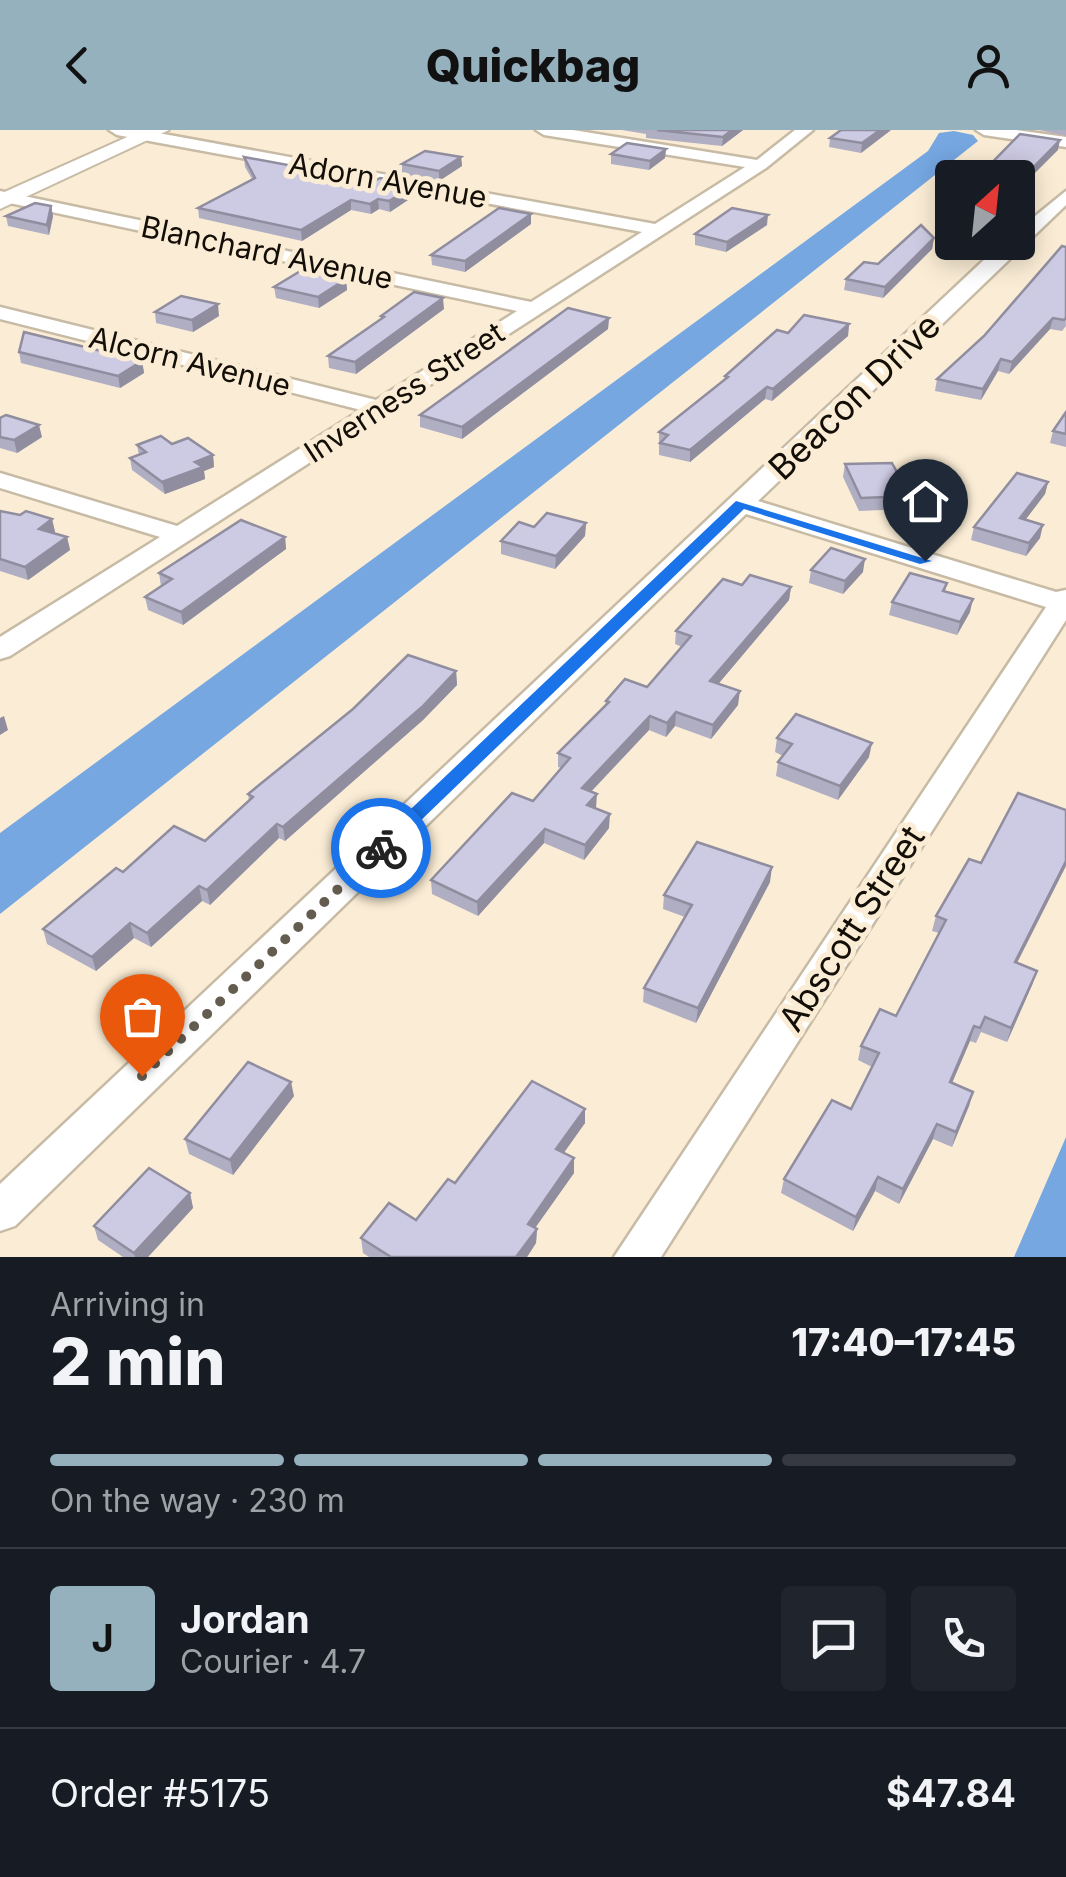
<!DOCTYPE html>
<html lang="en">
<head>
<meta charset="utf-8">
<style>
  :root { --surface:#171b24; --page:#20242c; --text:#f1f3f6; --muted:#9ea1a6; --line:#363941; --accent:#94b1bd }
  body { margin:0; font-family:Inter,sans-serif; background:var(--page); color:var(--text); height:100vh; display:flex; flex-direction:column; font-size:38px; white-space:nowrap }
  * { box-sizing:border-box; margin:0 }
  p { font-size:32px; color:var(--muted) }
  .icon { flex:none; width:55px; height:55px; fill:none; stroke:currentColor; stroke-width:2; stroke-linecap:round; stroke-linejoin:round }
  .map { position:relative; height:1127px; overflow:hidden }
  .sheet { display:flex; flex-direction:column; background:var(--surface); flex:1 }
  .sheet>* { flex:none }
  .needle { width:65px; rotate:27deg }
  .buttons { position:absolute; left:935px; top:30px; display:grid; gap:20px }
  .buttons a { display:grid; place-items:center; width:100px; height:100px; border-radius:10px; background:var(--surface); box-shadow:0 5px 25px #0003; font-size:50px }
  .pin { position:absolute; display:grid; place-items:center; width:85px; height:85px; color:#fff; margin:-102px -42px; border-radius:50% 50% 50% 0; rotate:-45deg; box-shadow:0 0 10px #0007 }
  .pin .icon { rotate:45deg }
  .courier { position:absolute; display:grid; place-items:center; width:100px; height:100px; margin:-50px; border:8px solid #1a73e8; border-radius:50%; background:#fff; color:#222; box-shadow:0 2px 12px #0007 }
  .summary em { font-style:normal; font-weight:800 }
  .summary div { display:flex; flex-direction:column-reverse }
  .summary { display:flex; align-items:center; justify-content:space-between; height:170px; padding:0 50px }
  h1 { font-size:65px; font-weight:800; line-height:75px }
  .bar { display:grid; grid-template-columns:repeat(4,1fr); gap:15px 10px; align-content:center; height:120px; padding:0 50px }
  .bar i { height:12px; border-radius:8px; background:var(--line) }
  .bar .selected { background:var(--accent) }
  .bar p { grid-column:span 4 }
  .line { display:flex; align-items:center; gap:25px; padding:0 50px; border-top:2px solid var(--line) }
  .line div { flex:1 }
  .round { display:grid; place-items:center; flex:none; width:105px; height:105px; border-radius:10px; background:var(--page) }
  header { display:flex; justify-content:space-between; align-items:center; height:130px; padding:0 50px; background:var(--accent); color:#111; font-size:45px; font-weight:800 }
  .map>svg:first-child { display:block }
  .water { fill:#76a7e1 }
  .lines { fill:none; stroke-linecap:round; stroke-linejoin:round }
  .minor-casing { stroke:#c8bba5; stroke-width:5 }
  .tertiary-casing { stroke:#c8bba5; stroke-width:4 }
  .minor { fill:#fff; fill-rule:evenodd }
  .tertiary { fill:#fff; fill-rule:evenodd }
  .wall { fill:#b0aec3 }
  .shaded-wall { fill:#908d9f }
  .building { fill:#cdcae3; stroke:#908d9f; stroke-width:2.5 }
  .route { fill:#1a73e8 }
  .done { stroke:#645c4f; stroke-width:10; stroke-dasharray:0 18 }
  .labels { text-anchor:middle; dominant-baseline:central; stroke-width:10; stroke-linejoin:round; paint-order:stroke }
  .far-street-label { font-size:30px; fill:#130e07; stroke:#fbedd5 }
  .street-label { font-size:35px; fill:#130e07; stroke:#fbedd5 }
</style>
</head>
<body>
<header><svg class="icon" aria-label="back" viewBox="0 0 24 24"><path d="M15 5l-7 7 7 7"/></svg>Quickbag<svg class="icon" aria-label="person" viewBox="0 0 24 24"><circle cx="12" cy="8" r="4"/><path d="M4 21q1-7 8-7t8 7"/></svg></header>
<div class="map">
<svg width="1066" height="1127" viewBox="0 0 1066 1127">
  <rect width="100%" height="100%" fill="#fbedd5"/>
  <g class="water">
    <path d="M954 1 973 5 978 11 0 784V703L928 21 939 3Z"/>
    <path d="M1066 1007V1127H1014Z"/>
  </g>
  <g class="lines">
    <g class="minor-casing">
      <g id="minor">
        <path d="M109 0H142L655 94 745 37 544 5 536 0H573L757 30 795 0H813L766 38 10 526 0 529V507L160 407 0 358V343L177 396 361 280 0 189V177L376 270 517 181 0 71V61L531 172 642 102 117 5Z"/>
        <path d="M976 0H1016L1066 7V17L984 5Z"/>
        <path d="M1066 61V75L758 371 1056 462 1066 460V490L661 1127H614L1046 477 746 384 15 1096 0 1101V1054L1003 112H1018V100Z"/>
      </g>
    </g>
    <g class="tertiary-casing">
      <path id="tertiary" d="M143 0H169L0 79V64Z"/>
    </g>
    <use href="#minor" class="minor"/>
    <use href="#tertiary" class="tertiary"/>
  </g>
  <g class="wall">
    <path d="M622 0H743L722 16 646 8V4Z"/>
    <path d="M841 0H891L861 23 829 17 830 8Z"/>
    <path d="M1039 0H1066V6Z"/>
    <path d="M666 19 665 28 649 40 611 34V24Z"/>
    <path d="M244 27 374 51 417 54V64L390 82 379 79 371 84 351 80 302 111 199 88 198 78 252 49 245 37Z"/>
    <path d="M461 27 462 36 439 51 402 44V34Z"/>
    <path d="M51 76 53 86 49 105 8 96 6 86Z"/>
    <path d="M531 94 465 142 432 135 431 125Z"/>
    <path d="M767 95 726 122 695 115V104Z"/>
    <path d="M934 108 932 119 883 168 844 160 846 149Z"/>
    <path d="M1062 116 1066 196 1062 201 1050 199 1009 244 998 241 981 270 935 261 937 249 984 206Z"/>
    <path d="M346 149 347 160 319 178 276 168 274 157Z"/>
    <path d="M444 179 356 244 329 238 328 226 381 189V186Z"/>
    <path d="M155 182 219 186 193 202 156 193Z"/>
    <path d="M609 188 608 199 462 309 420 297V285Z"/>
    <path d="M849 194 848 206 772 271 765 269 690 332 659 325V302L724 250 725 246 788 203Z"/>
    <path d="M19 222 142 231 144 243 120 258 21 233Z"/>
    <path d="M1066 282V317L1050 313 1053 301Z"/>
    <path d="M0 288 42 307 17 323 0 318Z"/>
    <path d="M137 315 213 325 214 337 204 341 205 349 165 364 132 340 130 328 139 325Z"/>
    <path d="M845 334 910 366 907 379 859 381 843 347Z"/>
    <path d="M1048 352 1045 364 1025 390 1040 408 1026 426 971 410 974 397Z"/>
    <path d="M0 381 20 385 52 389 55 402 53 403 67 407 70 420 28 450 0 441Z"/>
    <path d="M586 393 585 406 555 439 501 424V411L534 397Z"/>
    <path d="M285 407 286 419 183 495 148 480 145 467 161 456 159 443Z"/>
    <path d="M811 440 863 442 843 464 809 453Z"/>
    <path d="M947 453 945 462 970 482 957 505 889 485 892 472Z"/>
    <path d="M742 455 791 457 789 470 718 554 738 575 711 609 675 596 666 607 649 600 591 662 596 678 609 698 584 730 544 713 478 786 432 764 431 750 533 671 561 638 558 637V623L605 576 606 571 647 557 682 517 675 514 676 501Z"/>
    <path d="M456 541 457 555 423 590 285 711 279 708 210 775 202 771 151 817 134 808 96 841 47 814 43 799 123 742 205 711 249 671 248 664Z"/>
    <path d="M777 608 869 627 838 670 776 646 778 632 783 626 775 622Z"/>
    <path d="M969 729 1017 833 1037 841 1032 855 1007 912 981 902 976 913 970 911 952 953 973 962 969 976 952 1017 933 1009 899 1074 875 1061 853 1101 781 1063 784 1049 851 979 872 937 858 930 861 916 896 886 939 803 932 801 936 786Z"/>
    <path d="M770 752 696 893 643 872 644 858 685 787 663 779 664 765Z"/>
    <path d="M294 966 233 1045 189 1024 185 1009Z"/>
    <path d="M585 979V993L563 1023 574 1043 535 1098 537 1099 536 1113 527 1127H369L363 1123 361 1108 416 1090 455 1053Z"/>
    <path d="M190 1063 193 1078 148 1127H123L98 1110 94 1096Z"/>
  </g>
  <g class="shaded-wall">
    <path d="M732 0H743L722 16 723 7Z"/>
    <path d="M880 0H891L861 23 862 13Z"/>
    <path d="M1060 10 1058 20 1018 60V53Z"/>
    <path d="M666 19 665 28 649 40 650 31Z"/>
    <path d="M461 27 462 36 439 51V41Z"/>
    <path d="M417 54V64L390 82 389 71Z"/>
    <path d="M378 69 379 79 371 84 370 74Z"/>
    <path d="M351 70V80L302 111 301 100Z"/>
    <path d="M51 76 53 86 49 105 47 95Z"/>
    <path d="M531 84V94L465 142V131Z"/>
    <path d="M768 85 767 95 726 122 727 112Z"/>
    <path d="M934 108 932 119 883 168 885 157Z"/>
    <path d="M346 149 347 160 319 178 318 167Z"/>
    <path d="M443 168 444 179 356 244 355 232Z"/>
    <path d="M218 174 219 186 193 202 192 190Z"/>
    <path d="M609 188 608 199 462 309V297Z"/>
    <path d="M1053 188 1050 199 1009 244 1012 232Z"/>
    <path d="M849 194 848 206 772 271 773 259Z"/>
    <path d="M1001 229 998 241 981 270 983 259Z"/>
    <path d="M142 231 144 243 120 258 118 246Z"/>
    <path d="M767 257 765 269 690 332V320Z"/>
    <path d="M39 295 42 307 17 323 14 310Z"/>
    <path d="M213 325 214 337 204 341 205 349 165 364 162 352 195 332Z"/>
    <path d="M1048 352 1045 364 1017 401 1020 388Z"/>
    <path d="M52 389 55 402 42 411 39 399Z"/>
    <path d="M586 393 585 406 555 439 556 426Z"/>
    <path d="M1043 395 1040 408 1026 426 1029 413Z"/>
    <path d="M67 407 70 420 28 450 25 437Z"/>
    <path d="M285 407 286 419 183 495 181 482Z"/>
    <path d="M865 429 863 442 843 464 845 451Z"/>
    <path d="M791 457 789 470 709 565 710 551Z"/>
    <path d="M973 469 970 482 957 505 960 492Z"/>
    <path d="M456 541 457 555 423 590 285 711 283 697Z"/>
    <path d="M740 561 738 575 711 609 713 595Z"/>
    <path d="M676 582 675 596 666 607 667 593Z"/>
    <path d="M4 586 8 600 0 605V588Z"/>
    <path d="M650 586 649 600 581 672 582 658Z"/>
    <path d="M872 613 869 627 838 670 840 656Z"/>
    <path d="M597 664 596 678 587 675Z"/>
    <path d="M610 684 609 698 584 730 585 715Z"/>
    <path d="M277 694 279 708 210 775 207 760Z"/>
    <path d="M545 699 544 713 478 786 477 772Z"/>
    <path d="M1066 731V736L1010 847 1015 832Z"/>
    <path d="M772 737 770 752 696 893 698 878Z"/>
    <path d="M199 756 202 771 151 817 147 803Z"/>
    <path d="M130 793 134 808 96 841 92 827Z"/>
    <path d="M1037 841 1032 855 1007 912 1011 898Z"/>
    <path d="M974 896 970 911 946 967 950 952Z"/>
    <path d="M291 952 294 966 233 1045 230 1030Z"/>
    <path d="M973 962 969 976 952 1017 956 1002Z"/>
    <path d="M585 979V993L556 1034V1019Z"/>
    <path d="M937 994 933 1009 899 1074 903 1059Z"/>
    <path d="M574 1028V1043L528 1108V1094Z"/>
    <path d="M878 1047 875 1061 853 1101 856 1087Z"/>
    <path d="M190 1063 193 1078 148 1127H135L134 1123Z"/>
    <path d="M537 1099 536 1113 527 1127H516Z"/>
  </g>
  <g class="building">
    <path d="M657 0H732L723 7Z"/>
    <path d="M841 0H880L862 13 830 8Z"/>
    <path d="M1020 4 1060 10 1018 53V48H977Z"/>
    <path d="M627 13 666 19 650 31 611 24Z"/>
    <path d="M425 21 461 27 439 41 402 34Z"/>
    <path d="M244 27 374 51 380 48 417 54 389 71 378 69 370 74 351 70 301 100 198 78 255 48Z"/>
    <path d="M35 73 51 76 47 95 6 86Z"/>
    <path d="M499 78 531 84 465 131 431 125Z"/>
    <path d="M732 78 768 85 727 112 695 104Z"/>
    <path d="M921 95 934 108 885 157 846 149 864 132 878 134Z"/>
    <path d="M1062 116 1066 117V188L1064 190 1053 188 1012 232 1001 229 983 259 937 249 984 206Z"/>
    <path d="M302 140 346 149 318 167 274 157Z"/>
    <path d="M414 162 443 168 355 232 328 226 384 187 381 186Z"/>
    <path d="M181 166 218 174 192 190 155 182Z"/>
    <path d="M568 178 609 188 462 297 420 285Z"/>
    <path d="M804 185 849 194 773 259 767 257 690 320 660 313 668 305 659 302 728 247 725 246 777 200 788 203Z"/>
    <path d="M24 202 142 231 118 246 19 222Z"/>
    <path d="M1066 282V304L1053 301Z"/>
    <path d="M6 285 39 295 14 310 0 307V288Z"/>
    <path d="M161 306 172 314 188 308 213 325 195 332 203 337 162 352 130 328 146 322 137 315Z"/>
    <path d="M892 333 910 366 861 368 845 334Z"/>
    <path d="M1017 343 1048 352 1020 388 1043 395 1029 413 974 397Z"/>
    <path d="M0 381 20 385 26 381 52 389 39 399 67 407 25 437 0 429Z"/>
    <path d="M547 383 586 393 556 426 501 411 519 392 534 397Z"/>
    <path d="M241 390 285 407 181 482 145 467 172 449 159 443Z"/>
    <path d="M831 418 865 429 845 451 811 440Z"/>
    <path d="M910 443 947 453 943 461 973 469 960 492 892 472Z"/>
    <path d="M750 445 791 457 710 551 740 561 713 595 676 582 667 593 650 586 582 658 597 664 587 675 610 684 585 715 545 699 477 772 431 750 512 663 533 671 570 628 558 623 609 572 606 571 625 549 647 557 691 506 676 501 723 449 742 455Z"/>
    <path d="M408 525 456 541 422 577 283 697 277 694 207 760 199 756 147 803 130 793 92 827 43 799 116 738 123 742 174 696 205 711 253 667 248 664 353 579Z"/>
    <path d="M796 584 872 613 840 656 778 632 792 614 777 608Z"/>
    <path d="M1018 663 1066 680V731L1015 832 1037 841 1011 898 985 887 980 898 974 896 950 952 973 962 956 1002 937 994 903 1059 878 1047 856 1087 784 1049 832 970 851 979 879 923 861 916 880 879 896 886 946 790 936 786 969 729 981 733Z"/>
    <path d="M697 712 772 737 698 878 644 858 692 775 664 765Z"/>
    <path d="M248 932 291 952 230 1030 185 1009Z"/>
    <path d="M532 951 585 979 556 1019 574 1028 528 1094 537 1099 516 1127H391L361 1108 389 1073 416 1090 448 1049 455 1053Z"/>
    <path d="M149 1038 190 1063 134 1123 94 1096Z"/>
  </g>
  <path class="route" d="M736 371 932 431 920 434 744 379 388 722H375V713Z"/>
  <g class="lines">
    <path class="done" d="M142 946 381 718"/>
  </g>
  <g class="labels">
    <g class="far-street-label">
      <text transform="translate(388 50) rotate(10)">Adorn Avenue</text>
      <text transform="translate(267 122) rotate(12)">Blanchard Avenue</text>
      <text transform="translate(190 231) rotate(14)">Alcorn Avenue</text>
      <text transform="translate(404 262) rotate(-33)">Inverness Street</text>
    </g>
    <g class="street-label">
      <text transform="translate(854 266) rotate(-44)">Beacon Drive</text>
      <text transform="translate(851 798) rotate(-57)">Abscott Street</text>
    </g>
  </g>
</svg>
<div class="buttons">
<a><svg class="needle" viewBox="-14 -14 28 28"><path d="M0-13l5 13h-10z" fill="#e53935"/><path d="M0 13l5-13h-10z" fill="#9ea1a6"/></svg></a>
</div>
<div class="pin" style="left:142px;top:946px;background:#ea580c"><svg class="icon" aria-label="bag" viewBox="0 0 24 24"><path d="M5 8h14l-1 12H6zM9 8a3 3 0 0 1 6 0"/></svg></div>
<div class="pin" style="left:925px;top:431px;background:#1f2937"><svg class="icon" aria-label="home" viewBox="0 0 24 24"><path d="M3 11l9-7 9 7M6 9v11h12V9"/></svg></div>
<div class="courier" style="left:381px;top:718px"><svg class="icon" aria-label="bike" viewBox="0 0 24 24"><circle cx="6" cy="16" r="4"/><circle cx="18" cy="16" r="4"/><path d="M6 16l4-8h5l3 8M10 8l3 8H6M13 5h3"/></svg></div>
</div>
<section class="sheet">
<div class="summary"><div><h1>2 min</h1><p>Arriving in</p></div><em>17:40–17:45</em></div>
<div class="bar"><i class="selected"></i><i class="selected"></i><i class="selected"></i><i></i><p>On the way · 230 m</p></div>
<div class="line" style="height:180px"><b class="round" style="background:var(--accent);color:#111">J</b><div><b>Jordan</b><p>Courier · 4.7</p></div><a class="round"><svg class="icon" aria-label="chat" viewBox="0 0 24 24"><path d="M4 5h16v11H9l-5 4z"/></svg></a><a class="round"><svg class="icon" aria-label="phone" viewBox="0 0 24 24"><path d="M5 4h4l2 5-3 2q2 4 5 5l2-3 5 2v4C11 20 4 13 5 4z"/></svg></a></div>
<div class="line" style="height:130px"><div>Order #5175</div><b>$47.84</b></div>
</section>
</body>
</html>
